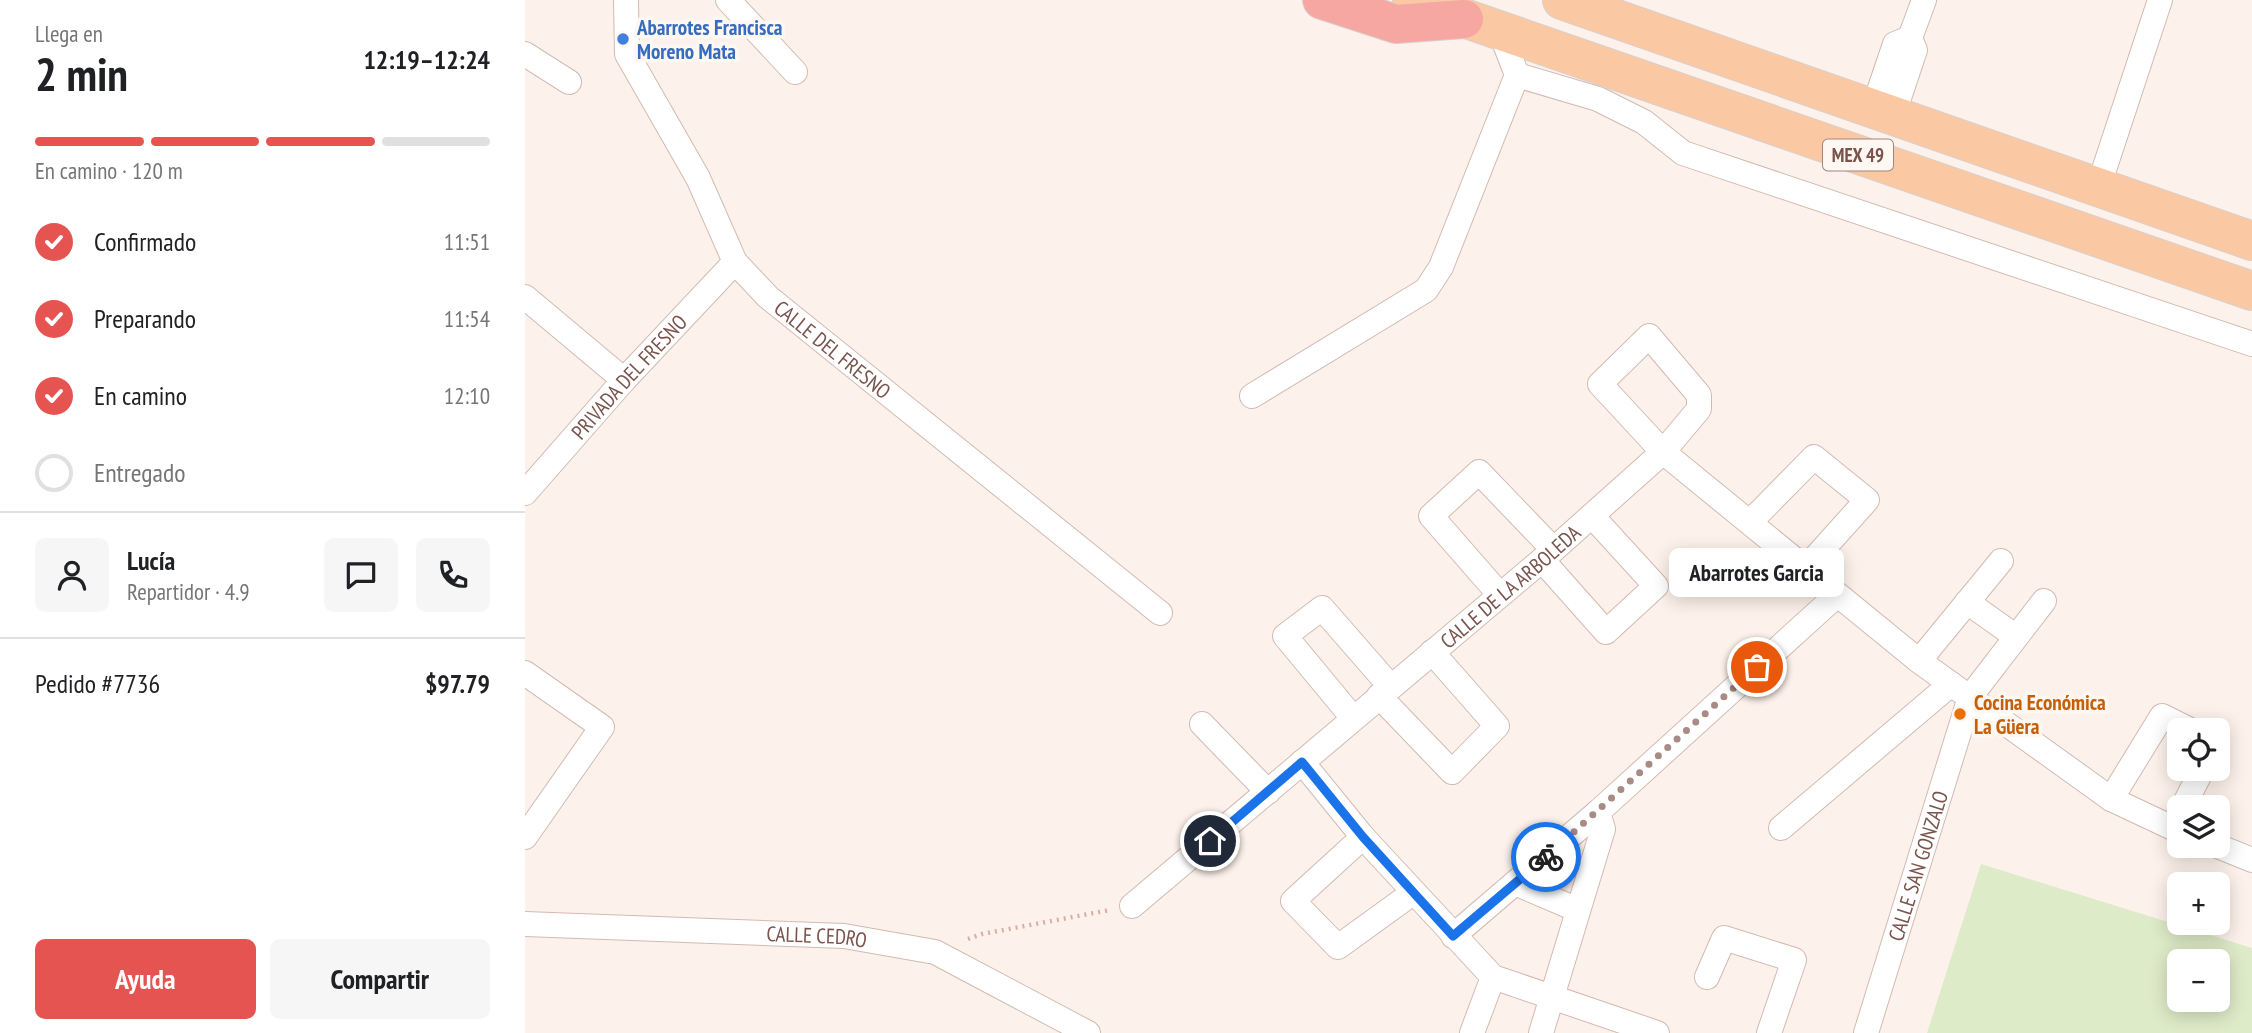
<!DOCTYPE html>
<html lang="es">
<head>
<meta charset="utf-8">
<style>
  :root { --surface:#fff; --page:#f6f6f6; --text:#202124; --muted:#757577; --line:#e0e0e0; --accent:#e55451 }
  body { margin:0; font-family:"PT Sans Narrow",sans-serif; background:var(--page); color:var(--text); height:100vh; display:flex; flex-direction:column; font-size:26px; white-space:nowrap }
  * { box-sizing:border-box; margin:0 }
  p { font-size:23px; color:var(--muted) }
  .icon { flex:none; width:38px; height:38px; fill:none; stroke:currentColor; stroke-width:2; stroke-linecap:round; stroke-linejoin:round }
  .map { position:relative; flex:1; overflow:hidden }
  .drawer { display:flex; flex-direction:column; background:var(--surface); width:525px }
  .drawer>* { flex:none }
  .tools { position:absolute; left:1642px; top:718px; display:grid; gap:14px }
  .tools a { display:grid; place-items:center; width:63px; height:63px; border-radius:10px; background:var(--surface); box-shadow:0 4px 18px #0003; font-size:35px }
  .pin { position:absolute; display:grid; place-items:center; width:60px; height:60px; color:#fff; margin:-30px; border:4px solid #fff; border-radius:50%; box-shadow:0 2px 7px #0007 }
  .courier { position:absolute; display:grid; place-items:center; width:70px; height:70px; margin:-35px; border:5px solid #1a73e8; border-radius:50%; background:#fff; color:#222; box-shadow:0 2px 9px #0007 }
  .bubble { position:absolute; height:49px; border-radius:10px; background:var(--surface); box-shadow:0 4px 18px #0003; font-size:23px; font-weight:700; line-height:49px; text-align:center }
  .overview em { font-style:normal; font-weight:700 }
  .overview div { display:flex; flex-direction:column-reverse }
  .overview { display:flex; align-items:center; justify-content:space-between; height:119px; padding:0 35px }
  h1 { font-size:46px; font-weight:700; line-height:52px }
  .bar { display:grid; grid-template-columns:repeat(4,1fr); gap:10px 7px; align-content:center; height:84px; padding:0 35px }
  .bar i { height:9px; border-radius:5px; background:var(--line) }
  .bar .active { background:var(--accent) }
  .bar p { grid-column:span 4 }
  .line { display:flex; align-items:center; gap:18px; padding:0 35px; border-top:2px solid var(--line) }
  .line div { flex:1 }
  .round { display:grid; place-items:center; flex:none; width:74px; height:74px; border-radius:10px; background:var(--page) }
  ol { padding:0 35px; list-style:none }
  li { display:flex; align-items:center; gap:21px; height:77px }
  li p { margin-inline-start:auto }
  li .icon { padding:7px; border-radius:50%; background:var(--accent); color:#fff; stroke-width:4 }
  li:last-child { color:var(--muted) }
  li i { width:38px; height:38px; border:4px solid var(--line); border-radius:50% }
  .button { display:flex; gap:14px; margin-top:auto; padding:14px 35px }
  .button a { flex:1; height:80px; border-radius:10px; background:var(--accent); color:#fff; font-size:28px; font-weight:700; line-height:80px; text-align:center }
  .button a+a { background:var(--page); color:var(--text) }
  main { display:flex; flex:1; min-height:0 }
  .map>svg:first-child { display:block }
  .pitch { fill:#deebc8; fill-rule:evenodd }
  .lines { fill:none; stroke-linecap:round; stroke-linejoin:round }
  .street-casing { stroke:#d2bab2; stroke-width:26 }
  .primary-casing { stroke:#d9cfcd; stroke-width:40 }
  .highway-casing { stroke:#d9cfcd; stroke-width:40 }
  .path { stroke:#d8aea4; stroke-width:4.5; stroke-dasharray:2 5; stroke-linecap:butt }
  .street { stroke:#fff; stroke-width:24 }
  .primary { stroke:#fac9a4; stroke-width:38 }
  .highway { stroke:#f6a7a2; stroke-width:38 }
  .done { stroke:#a78b84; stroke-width:7; stroke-dasharray:0 12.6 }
  .route { stroke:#1a73e8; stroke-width:9 }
  .shop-dot { fill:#3f7fe0; stroke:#fff7f2; stroke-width:2.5 }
  .food-dot { fill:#e8710a; stroke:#fff7f2; stroke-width:2.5 }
  .labels { text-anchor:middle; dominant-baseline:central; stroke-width:7; stroke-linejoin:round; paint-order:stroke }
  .shield { fill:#fff7f2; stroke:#a1857e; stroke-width:2 }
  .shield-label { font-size:19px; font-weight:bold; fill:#79544d }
  .shop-label { font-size:21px; font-weight:bold; fill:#366cbe; stroke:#fff7f2; text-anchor:start }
  .street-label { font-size:21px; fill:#79544d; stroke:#fff7f2 }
  .food-label { font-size:21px; font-weight:bold; fill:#c56008; stroke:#fff7f2; text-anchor:start }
</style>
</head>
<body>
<main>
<section class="drawer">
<div class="overview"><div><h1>2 min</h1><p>Llega en</p></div><em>12:19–12:24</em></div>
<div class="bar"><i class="active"></i><i class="active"></i><i class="active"></i><i></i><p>En camino · 120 m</p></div>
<ol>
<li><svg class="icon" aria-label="check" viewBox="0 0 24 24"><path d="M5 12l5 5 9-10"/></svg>Confirmado<p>11:51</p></li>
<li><svg class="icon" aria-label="check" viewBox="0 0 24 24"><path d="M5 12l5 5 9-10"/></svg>Preparando<p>11:54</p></li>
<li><svg class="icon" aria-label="check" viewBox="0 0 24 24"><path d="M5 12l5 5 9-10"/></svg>En camino<p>12:10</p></li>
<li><i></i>Entregado</li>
</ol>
<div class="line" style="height:126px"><a class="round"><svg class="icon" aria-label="person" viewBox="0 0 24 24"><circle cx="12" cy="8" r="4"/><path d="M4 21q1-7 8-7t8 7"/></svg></a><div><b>Lucía</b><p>Repartidor · 4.9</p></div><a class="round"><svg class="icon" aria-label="chat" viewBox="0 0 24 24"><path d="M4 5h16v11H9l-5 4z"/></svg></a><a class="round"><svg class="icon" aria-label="phone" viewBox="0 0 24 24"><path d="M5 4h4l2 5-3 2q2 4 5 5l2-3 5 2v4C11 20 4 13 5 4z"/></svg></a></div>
<div class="line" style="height:91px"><div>Pedido #7736</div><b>$97.79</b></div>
<div class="button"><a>Ayuda</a><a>Compartir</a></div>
</section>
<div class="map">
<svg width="1727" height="1033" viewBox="0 0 1727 1033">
  <rect width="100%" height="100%" fill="#fdf2eb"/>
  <path class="pitch" d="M1456 864 1727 948V1033H1402ZM1654 961H1692V999H1654Z"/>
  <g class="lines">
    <g class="street-casing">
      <g id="street">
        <path id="s1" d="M101 0 102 54 173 178 210 262 243 297 635 613"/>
        <path d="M203 0 270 72"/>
        <path d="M0 54 44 82"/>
        <path d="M992 75 1073 99 1119 122 1158 153 1727 344"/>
        <path d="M1348 109 1370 44 1385 38 1399 0"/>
        <path d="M1368 116 1390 50 1385 38"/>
        <path d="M1573 188 1635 0"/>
        <path d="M0 297 99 380"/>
        <path d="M727 396 901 290 916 267 992 75 975 31"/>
        <path id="s2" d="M0 493 99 380 210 262"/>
        <path d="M1225 522 1289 457 1342 500 1281 568"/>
        <path d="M1017 560 1081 632 1131 586 1067 516"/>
        <path d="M975 595 906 516 954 472 1028 549"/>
        <path d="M1442 602 1490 636"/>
        <path d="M1394 661 1476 561"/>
        <path d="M0 673 77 727 0 837"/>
        <path d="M854 696 927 772 972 726 907 652"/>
        <path d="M828 718 760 636 797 608 865 686"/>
        <path d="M677 724 743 792"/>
        <path d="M777 762 838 837 968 977 1132 1033"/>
        <path d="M1586 799 1637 716 1665 730"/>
        <path d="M1658 807 1678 768"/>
        <path d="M1256 828 1426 684"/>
        <path d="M838 837 768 901 813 947 889 892"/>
        <path d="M1690 845 1727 860"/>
        <path d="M990 883 1053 910"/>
        <path id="s3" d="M607 906 1017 560 1138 452 1174 409V395L1124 336 1075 384 1138 452 1394 661 1586 799 1654 831"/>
        <path id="s4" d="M0 924 319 936 410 952 563 1033"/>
        <path d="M928 936 1073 812 1312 595"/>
        <path d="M1182 977 1199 938 1269 960 1244 1033"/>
        <path d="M947 1033 968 977"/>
        <path d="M1016 1033 1078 829 1073 812"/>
        <path id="s5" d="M1341 1033 1445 697 1519 601"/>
      </g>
    </g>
    <g class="primary-casing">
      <g id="primary">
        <path d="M887 0 1727 291"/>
        <path d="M1037 0 1727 241"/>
      </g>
    </g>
    <g class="highway-casing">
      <path id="highway" d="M797 0 871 24 939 19"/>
    </g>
    <path class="path" d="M443 939 457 934 585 910"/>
    <use href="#street" class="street"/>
    <use href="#primary" class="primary"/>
    <use href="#highway" class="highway"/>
  </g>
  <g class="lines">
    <path class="done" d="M1021 857 1232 667"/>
    <path class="route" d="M685 841 777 762 838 837 928 936 1021 857"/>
  </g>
  <circle class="shop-dot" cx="98" cy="39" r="7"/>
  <circle class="food-dot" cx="1435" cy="714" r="7"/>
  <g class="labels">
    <rect class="shield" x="1298" y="139.5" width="70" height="31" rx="5"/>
    <g class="shield-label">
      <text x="1333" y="155">MEX 49</text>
    </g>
    <g class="shop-label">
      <text x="112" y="27">Abarrotes Francisca<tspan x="112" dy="24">Moreno Mata</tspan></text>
    </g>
    <g class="street-label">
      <text stroke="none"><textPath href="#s1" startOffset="420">CALLE DEL FRESNO</textPath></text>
      <text stroke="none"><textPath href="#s2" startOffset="156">PRIVADA DEL FRESNO</textPath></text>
      <text stroke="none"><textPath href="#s3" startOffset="495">CALLE DE LA ARBOLEDA</textPath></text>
      <text stroke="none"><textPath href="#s5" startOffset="175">CALLE SAN GONZALO</textPath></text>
      <text stroke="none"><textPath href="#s4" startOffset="292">CALLE CEDRO</textPath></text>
    </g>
    <g class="food-label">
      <text x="1449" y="702">Cocina Económica<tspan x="1449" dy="24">La Güera</tspan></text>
    </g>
  </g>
</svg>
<div class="tools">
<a><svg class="icon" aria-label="locate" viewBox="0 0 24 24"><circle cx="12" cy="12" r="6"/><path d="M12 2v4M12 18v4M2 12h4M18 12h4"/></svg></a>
<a><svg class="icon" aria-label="layers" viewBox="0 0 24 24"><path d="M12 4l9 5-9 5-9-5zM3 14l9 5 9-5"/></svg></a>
<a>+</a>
<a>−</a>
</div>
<div class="pin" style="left:1232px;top:667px;background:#ea580c"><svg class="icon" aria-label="bag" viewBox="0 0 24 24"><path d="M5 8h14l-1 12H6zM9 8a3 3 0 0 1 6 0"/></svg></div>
<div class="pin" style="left:685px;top:841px;background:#1f2937"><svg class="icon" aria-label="home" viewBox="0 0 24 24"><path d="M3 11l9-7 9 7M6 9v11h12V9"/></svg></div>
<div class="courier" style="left:1021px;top:857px"><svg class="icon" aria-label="bike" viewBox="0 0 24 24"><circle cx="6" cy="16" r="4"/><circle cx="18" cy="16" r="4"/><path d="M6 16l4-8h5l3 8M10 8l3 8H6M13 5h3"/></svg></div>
<div class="bubble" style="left:1144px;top:548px;width:175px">Abarrotes Garcia</div>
</div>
</main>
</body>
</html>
